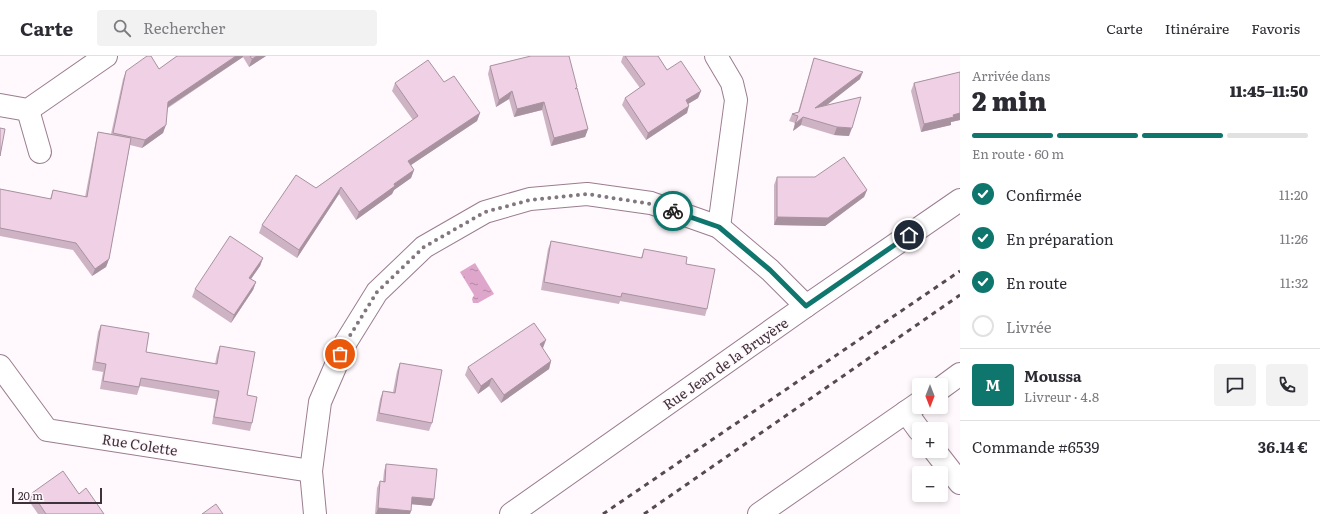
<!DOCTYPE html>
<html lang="fr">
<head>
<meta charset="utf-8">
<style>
  :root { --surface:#fff; --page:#f2f2f3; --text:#2b2b33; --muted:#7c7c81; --line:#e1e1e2; --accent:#0f766e }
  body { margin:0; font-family:Literata,serif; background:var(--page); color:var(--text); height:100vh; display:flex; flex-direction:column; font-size:15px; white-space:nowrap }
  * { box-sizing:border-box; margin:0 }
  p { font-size:13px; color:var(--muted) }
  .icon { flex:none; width:22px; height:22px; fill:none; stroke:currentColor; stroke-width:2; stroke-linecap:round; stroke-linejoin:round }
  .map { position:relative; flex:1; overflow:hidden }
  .side { display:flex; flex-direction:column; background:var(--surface); width:360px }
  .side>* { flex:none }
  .needle { width:26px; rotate:180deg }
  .tools { position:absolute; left:912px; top:322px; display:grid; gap:8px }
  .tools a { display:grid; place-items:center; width:36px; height:36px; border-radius:4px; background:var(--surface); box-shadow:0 2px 6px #0003; font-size:20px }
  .scale { position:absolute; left:12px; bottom:10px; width:90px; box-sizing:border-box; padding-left:4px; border:2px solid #3f323a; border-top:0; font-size:11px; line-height:14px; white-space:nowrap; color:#3f323a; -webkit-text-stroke:3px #fff8fc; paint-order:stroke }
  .pin { position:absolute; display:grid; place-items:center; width:34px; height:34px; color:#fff; margin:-17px; border:2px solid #fff; border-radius:50%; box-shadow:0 1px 4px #0007 }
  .courier { position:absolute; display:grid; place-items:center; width:40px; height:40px; margin:-20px; border:3px solid #0f766e; border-radius:50%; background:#fff; color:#222; box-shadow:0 1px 5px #0007 }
  .head em { font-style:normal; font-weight:800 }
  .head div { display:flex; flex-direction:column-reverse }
  .head { display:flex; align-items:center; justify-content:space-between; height:68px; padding:0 12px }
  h1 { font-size:26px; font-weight:800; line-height:30px }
  .bar { display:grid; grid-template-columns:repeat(4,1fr); gap:6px 4px; align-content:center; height:48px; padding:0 12px }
  .bar i { height:5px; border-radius:3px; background:var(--line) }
  .bar .current { background:var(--accent) }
  .bar p { grid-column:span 4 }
  .line { display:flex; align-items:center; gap:10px; padding:0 12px; border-top:1px solid var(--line) }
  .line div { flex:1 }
  .round { display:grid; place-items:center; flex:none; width:42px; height:42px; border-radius:4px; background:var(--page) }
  ol { padding:0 12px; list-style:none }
  li { display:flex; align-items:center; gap:12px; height:44px }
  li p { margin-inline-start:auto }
  li .icon { padding:4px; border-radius:50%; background:var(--accent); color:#fff; stroke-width:4 }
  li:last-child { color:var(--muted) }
  li i { width:22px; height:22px; border:2px solid var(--line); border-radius:50% }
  header { display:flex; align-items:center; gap:24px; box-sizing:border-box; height:56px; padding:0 20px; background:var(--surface); border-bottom:1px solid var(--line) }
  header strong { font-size:19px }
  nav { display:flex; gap:22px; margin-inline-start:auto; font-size:14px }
  .search { width:280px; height:36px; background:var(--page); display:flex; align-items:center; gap:10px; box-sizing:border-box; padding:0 14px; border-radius:4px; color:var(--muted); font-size:15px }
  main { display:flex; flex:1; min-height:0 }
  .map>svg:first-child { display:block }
  .water { fill:url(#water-ripples) }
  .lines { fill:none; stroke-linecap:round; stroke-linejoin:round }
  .minor-casing { stroke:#9a7d8f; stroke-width:24 }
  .minor { stroke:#fff; stroke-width:22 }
  .rail { stroke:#564951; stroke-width:3; stroke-dasharray:5 5; stroke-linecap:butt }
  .wall { fill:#ceb3c4 }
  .shaded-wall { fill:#a892a0 }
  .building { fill:#f0d0e4; stroke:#a892a0 }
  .done { stroke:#82777e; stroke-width:4; stroke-dasharray:0 7.2 }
  .route { stroke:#0f766e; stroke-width:5 }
  .labels { text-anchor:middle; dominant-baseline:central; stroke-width:3.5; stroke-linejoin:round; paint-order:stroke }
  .street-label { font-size:14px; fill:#3f323a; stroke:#fff8fc }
</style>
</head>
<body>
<header>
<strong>Carte</strong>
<div class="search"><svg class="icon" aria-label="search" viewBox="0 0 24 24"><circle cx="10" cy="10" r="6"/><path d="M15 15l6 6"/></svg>Rechercher</div>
<nav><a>Carte</a><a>Itinéraire</a><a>Favoris</a></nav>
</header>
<main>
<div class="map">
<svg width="960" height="458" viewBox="0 0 960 458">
  <defs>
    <pattern id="water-ripples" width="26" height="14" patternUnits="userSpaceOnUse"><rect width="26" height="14" fill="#dea6ca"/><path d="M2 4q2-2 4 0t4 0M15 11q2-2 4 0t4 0" fill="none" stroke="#b588a5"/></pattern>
  </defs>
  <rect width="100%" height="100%" fill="#fff8fc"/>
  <path class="water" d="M475 207 494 238 478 247H473L472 243 474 239 460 216Z"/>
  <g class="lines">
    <g class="minor-casing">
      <g id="minor">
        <path d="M716 0 732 27 736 44 719 171"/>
        <path d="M0 49 28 54 106 0"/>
        <path d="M28 54 40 96"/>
        <path d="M0 310 47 374 311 415"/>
        <path d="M941 332 960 318"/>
        <path d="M906 356 919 374"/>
        <path d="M935 395 960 427"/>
        <path d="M315 458 311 415 320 346 346 286 377 236 424 191 485 156 530 143 587 138 651 147 719 171 770 214 806 250"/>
        <path d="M511 458 806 250 960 144"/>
        <path d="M759 458 919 347"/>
      </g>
    </g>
    <use href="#minor" class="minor"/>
    <g class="rail">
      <path d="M603 458 960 215"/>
      <path d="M644 458 960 239"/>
    </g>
  </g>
  <g class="wall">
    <path d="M177 0H266L249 11 243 1 168 52 163 77 142 92 130 89 109 203 106 211 92 220 73 194 0 180V133L50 143 53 134 85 141 96 84 98 76 111 78 123 23 126 15 159 13Z"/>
    <path d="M623 0H658L667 14 701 35 698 42 688 48 687 57 646 84 622 49 625 42 640 32 621 6Z"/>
    <path d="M814 2 860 23 826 49 849 80 834 79 801 69 793 75 795 67 789 65 792 58 798 56Z"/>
    <path d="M490 10 576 32 588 73 585 81 551 90 542 54 514 61 509 43 496 51 488 18Z"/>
    <path d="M960 16V64L951 66V69L921 76 911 35 914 27Z"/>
    <path d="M444 26 480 57 477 65 411 109 414 114 411 122 394 134 392 138 356 164 339 138 297 202 259 177 262 169 316 132 413 64 392 35 395 27Z"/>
    <path d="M777 121 867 134 864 141 825 170 774 169V129Z"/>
    <path d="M551 185 641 202 644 193 686 208 707 253 705 260 620 245 619 248 541 234 548 193Z"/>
    <path d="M263 202 260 210 251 223 256 226 253 234 231 267 192 241 195 233Z"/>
    <path d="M101 269 146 296 215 308 217 298 220 290 247 339 252 367 250 375 212 368 216 343 140 330 137 339 100 333 103 316 92 314 98 276Z"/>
    <path d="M542 292 551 305 549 313 501 347 489 330 478 338 465 319 468 311 543 292Z"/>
    <path d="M400 307 432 367 429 375 376 365 380 343 383 335 393 336 397 315Z"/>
    <path d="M386 408 434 443 431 450 411 448 410 458H375L377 432 380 425H383L384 415Z"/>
    <path d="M32 437 104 458H38L29 445Z"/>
  </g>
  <g class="shaded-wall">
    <path d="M236 0H243V1L165 53 168 46Z"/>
    <path d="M257 0H266L249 11 252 3Z"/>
    <path d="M863 16 860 23 813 60 815 52Z"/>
    <path d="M512 35 509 43 496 51 499 44Z"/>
    <path d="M701 35 698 42 683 51 686 44Z"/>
    <path d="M544 46 542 54 514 61 517 53Z"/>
    <path d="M689 50 687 57 646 84 648 77Z"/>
    <path d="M480 57 477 65 405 113 408 105Z"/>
    <path d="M960 57V64L951 66V69L921 76 924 68Z"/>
    <path d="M803 61 801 69 793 75 795 68Z"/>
    <path d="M166 69 163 77 142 92 145 84Z"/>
    <path d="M837 71 852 72 849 80 834 79Z"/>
    <path d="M588 73 585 81 551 90 554 82Z"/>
    <path d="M414 114 411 122 394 134 392 138 356 164 359 156 394 128Z"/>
    <path d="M341 131 339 138 297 202 299 194Z"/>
    <path d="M867 134 864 141 825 170 774 169 777 161Z"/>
    <path d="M263 202 260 210 246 230 249 222Z"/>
    <path d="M109 203 106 211 92 220 95 213Z"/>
    <path d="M256 226 253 234 231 267 234 259Z"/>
    <path d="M546 284 543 292 537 296 540 288Z"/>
    <path d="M551 305 549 313 501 347 504 339Z"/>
    <path d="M492 322 489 330 478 338 481 330Z"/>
    <path d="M412 441 434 443 431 450 409 448Z"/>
    <path d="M378 452 411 455 410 458H376Z"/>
  </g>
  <g class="building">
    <path d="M147 0H151L159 13 177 0H236L168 46 166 69 145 84 113 77 126 15Z"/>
    <path d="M250 0H257L252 3Z"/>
    <path d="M531 0H569L577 31 575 33 577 32 588 73 554 82 544 46 517 53 512 35 499 44 490 10Z"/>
    <path d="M625 0H658L667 14 681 5 701 35 686 44 689 50 648 77 625 42 645 28Z"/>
    <path d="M814 2 863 16 815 52 861 41 852 72 837 71 803 61 795 68 798 60 792 58 799 56Z"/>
    <path d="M428 4 444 26 454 20 480 57 408 105 414 114 394 128 395 130 359 156 341 131 299 194 262 169 296 119 316 132 418 60 395 27Z"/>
    <path d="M960 16V57L953 59 954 61 924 68 914 27Z"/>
    <path d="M0 72 5 73 0 100Z"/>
    <path d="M98 76 131 82 109 203 95 213 76 187 0 172V133L51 143 53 134 87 141Z"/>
    <path d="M844 101 867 134 828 162 777 161V121H815Z"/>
    <path d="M230 180 263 202 249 222 256 226 234 259 195 233Z"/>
    <path d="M551 185 642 202 644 193 687 201 686 208 715 213 707 253 622 237 621 241 544 226Z"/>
    <path d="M534 267 546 284 540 288 551 305 504 339 492 322 481 330 468 311Z"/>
    <path d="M101 269 149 277 146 296 217 308 220 290 255 296 247 339 257 341 252 367 214 361 219 335 141 322 139 331 103 325 106 308 95 306Z"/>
    <path d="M400 307 442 314 432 367 379 357 383 335 395 337Z"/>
    <path d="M386 408 437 413 434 443 412 441 411 455 378 452 380 425 385 426Z"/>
    <path d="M63 415 79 438 86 432 104 458H46L32 437Z"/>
    <path d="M216 448 223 458H202Z"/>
  </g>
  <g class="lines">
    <path class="done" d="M340 298 346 286 377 236 424 191 485 156 530 144 587 138 651 148 673 155"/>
    <path class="route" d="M673 155 719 171 770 214 806 250 909 179"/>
  </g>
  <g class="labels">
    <g class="street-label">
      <text transform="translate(725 307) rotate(-35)">Rue Jean de la Bruyère</text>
      <text transform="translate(140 388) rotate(9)">Rue Colette</text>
    </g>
  </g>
</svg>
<div class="tools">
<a><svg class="needle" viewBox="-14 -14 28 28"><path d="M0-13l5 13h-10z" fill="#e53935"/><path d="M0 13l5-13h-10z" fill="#7c7c81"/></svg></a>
<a>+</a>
<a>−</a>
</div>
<div class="scale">20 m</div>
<div class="pin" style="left:340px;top:298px;background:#ea580c"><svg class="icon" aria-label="bag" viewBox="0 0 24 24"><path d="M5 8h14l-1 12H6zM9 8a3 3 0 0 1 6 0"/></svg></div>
<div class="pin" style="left:909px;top:179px;background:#1f2937"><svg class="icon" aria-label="home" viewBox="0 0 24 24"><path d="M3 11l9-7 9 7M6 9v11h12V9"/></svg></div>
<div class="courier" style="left:673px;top:155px"><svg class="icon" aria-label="bike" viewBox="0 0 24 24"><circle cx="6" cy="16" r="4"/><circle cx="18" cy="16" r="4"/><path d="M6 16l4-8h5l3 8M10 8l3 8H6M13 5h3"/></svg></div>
</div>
<section class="side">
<div class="head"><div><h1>2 min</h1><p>Arrivée dans</p></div><em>11:45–11:50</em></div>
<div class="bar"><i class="current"></i><i class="current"></i><i class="current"></i><i></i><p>En route · 60 m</p></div>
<ol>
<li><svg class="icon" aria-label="check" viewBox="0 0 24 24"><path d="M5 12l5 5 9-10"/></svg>Confirmée<p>11:20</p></li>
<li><svg class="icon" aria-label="check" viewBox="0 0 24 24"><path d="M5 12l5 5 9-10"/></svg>En préparation<p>11:26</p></li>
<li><svg class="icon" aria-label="check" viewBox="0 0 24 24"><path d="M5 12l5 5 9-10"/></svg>En route<p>11:32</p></li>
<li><i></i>Livrée</li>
</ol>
<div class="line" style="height:72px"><b class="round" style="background:var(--accent);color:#fff">M</b><div><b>Moussa</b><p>Livreur · 4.8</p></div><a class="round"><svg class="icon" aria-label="chat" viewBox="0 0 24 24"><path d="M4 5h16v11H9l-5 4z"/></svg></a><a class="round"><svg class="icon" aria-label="phone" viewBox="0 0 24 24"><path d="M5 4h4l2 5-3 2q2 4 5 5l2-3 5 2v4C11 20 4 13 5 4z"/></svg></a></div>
<div class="line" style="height:52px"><div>Commande #6539</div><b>36.14 €</b></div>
</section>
</main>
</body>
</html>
